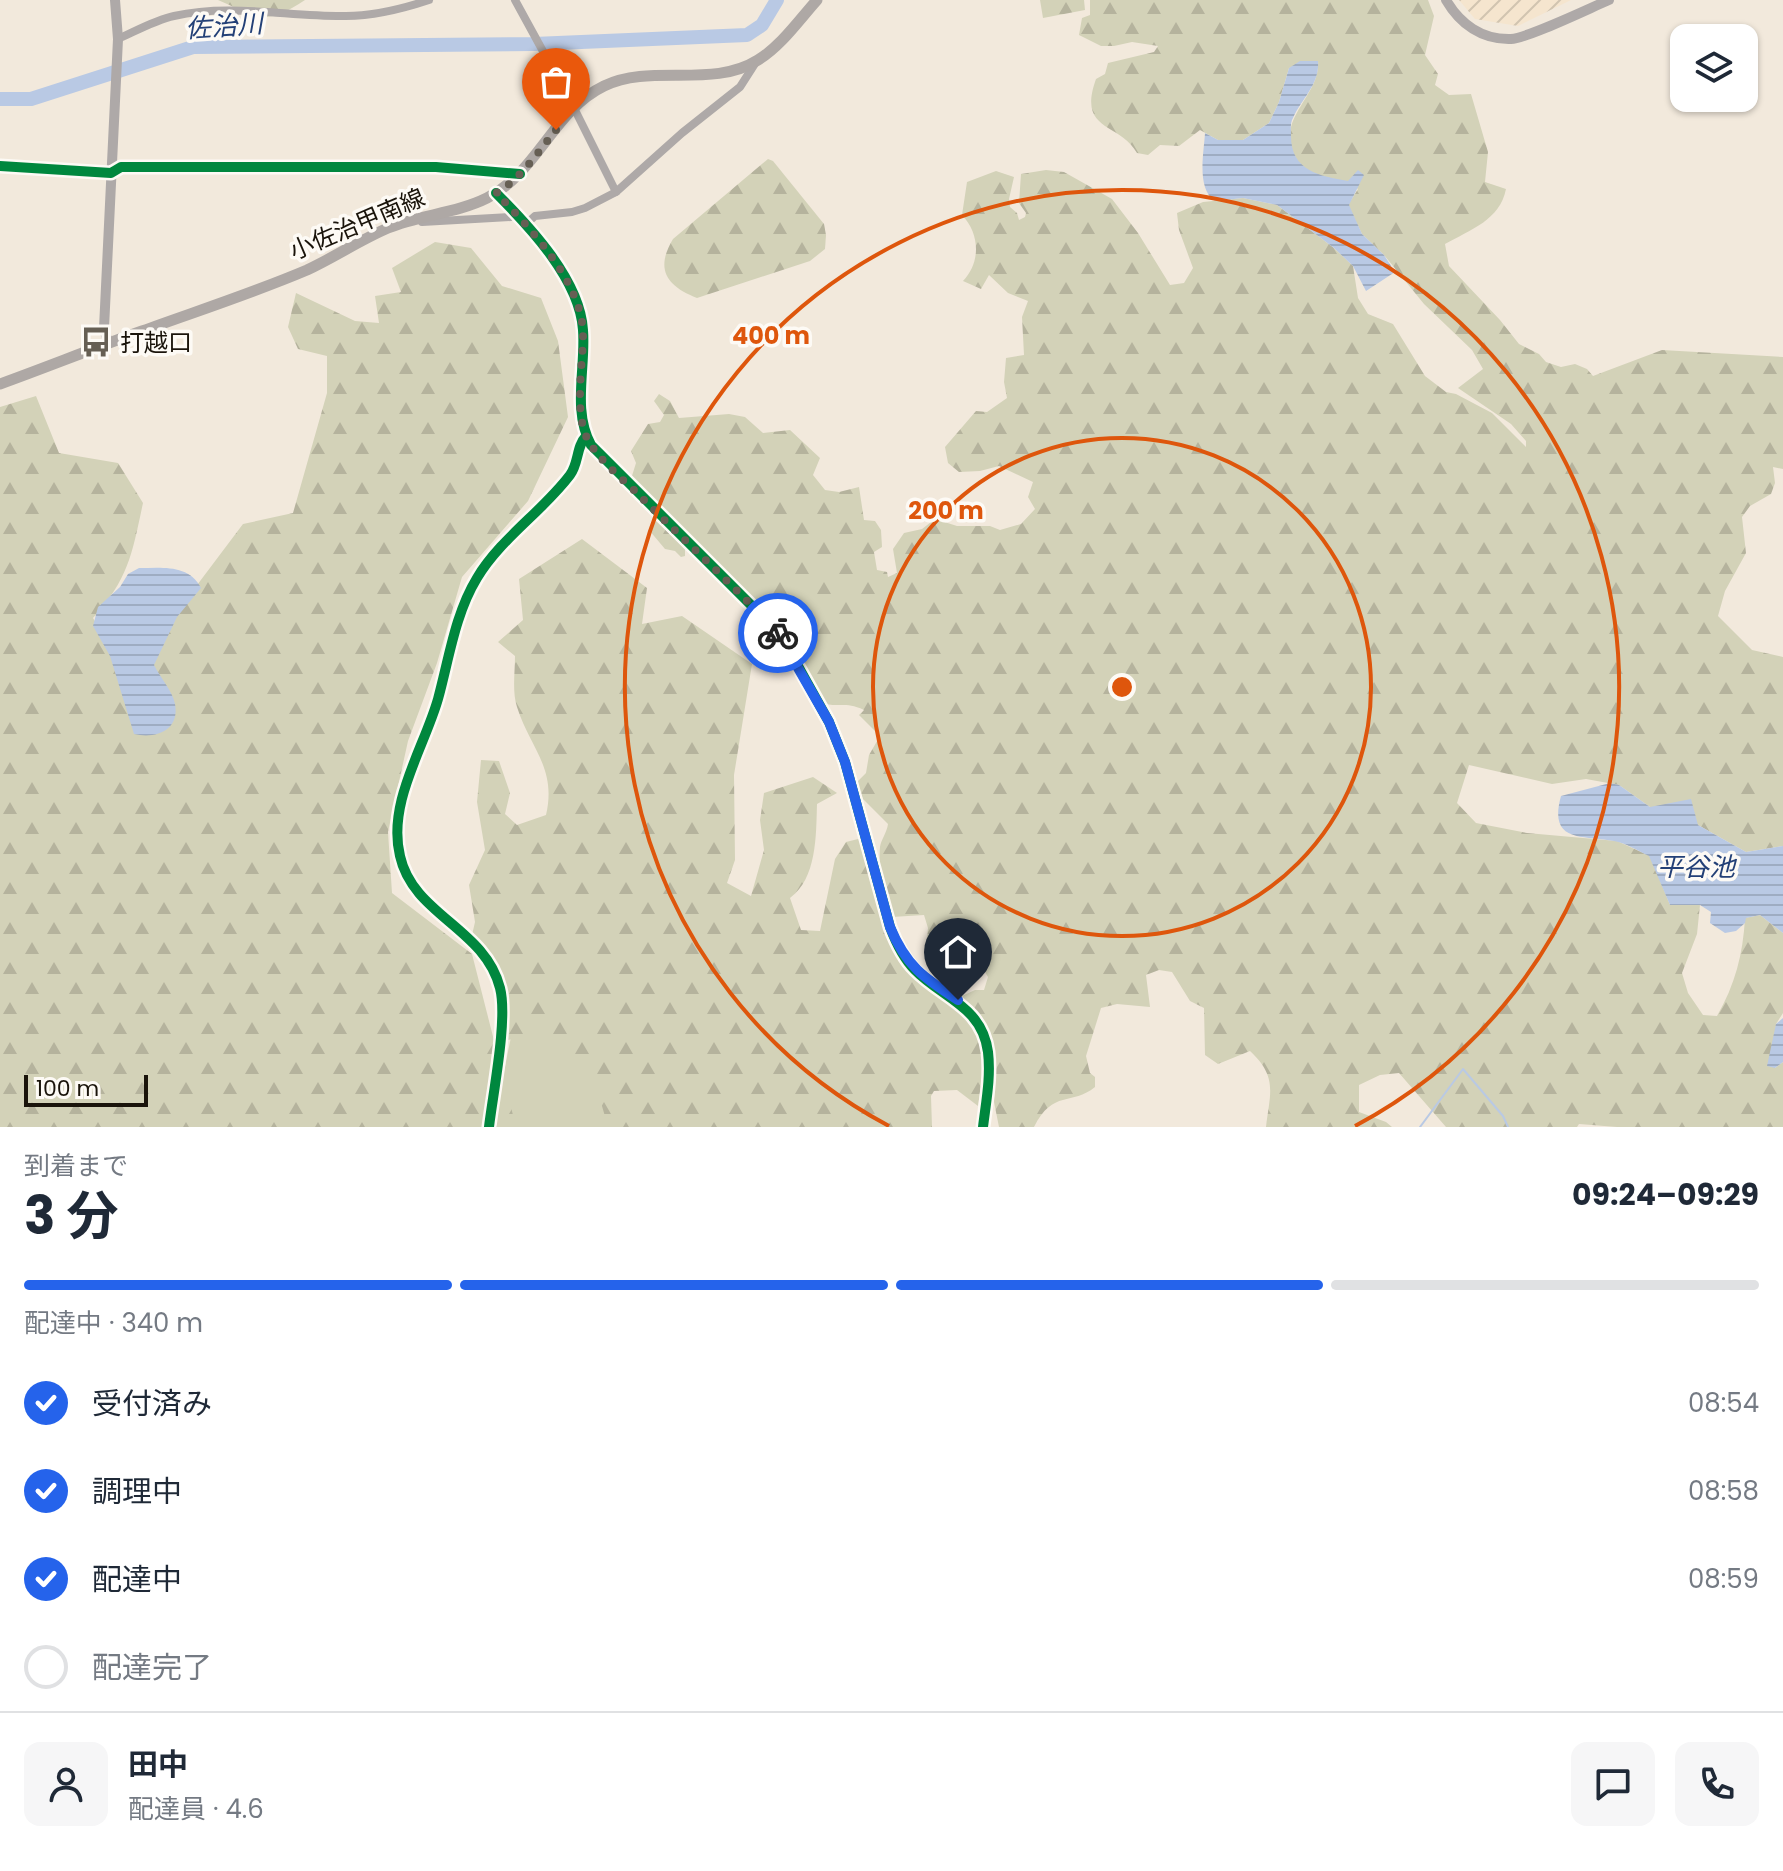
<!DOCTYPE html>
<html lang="ja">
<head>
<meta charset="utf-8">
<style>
  :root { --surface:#fff; --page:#f6f6f7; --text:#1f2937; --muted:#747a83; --line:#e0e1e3; --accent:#2563eb }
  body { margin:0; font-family:Poppins,"Noto Sans JP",sans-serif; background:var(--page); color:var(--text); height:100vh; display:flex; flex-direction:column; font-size:30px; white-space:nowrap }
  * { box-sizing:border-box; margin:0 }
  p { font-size:26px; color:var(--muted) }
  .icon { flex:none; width:44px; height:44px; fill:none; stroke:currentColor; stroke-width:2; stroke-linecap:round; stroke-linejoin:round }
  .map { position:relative; height:1127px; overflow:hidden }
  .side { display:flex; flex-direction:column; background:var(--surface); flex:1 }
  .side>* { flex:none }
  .buttons { position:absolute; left:1670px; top:24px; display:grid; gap:16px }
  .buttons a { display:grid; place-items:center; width:88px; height:88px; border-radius:16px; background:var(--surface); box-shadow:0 2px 6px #0004; font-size:40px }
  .scale { position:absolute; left:24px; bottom:20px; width:124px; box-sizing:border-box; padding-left:8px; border:4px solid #1a140b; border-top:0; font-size:22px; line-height:28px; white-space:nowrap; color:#1a140b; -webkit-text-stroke:6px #fdfaf5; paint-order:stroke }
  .pin { position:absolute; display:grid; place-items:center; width:68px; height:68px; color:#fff; margin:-82px -34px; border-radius:50% 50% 50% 0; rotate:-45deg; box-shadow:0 0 8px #0007 }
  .pin .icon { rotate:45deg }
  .courier { position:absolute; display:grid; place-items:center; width:80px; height:80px; margin:-40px; border:6px solid #2563eb; border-radius:50%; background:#fff; color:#222; box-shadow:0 2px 10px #0007 }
  .headline em { font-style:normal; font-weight:700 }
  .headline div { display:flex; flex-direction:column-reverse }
  .headline { display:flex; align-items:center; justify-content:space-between; height:136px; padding:0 24px }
  h1 { font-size:52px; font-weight:700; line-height:60px }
  .bar { display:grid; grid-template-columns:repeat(4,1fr); gap:12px 8px; align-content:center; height:96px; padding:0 24px }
  .bar i { height:10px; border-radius:6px; background:var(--line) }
  .bar .selected { background:var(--accent) }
  .bar p { grid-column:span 4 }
  .line { display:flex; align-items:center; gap:20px; padding:0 24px; border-top:2px solid var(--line) }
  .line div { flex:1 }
  .round { display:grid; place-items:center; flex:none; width:84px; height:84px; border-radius:16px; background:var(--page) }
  ol { padding:0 24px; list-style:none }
  li { display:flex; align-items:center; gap:24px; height:88px }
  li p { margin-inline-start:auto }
  li .icon { padding:8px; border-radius:50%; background:var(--accent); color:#fff; stroke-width:4 }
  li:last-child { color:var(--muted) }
  li i { width:44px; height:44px; border:4px solid var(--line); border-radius:50% }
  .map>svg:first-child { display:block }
  .industrial { fill:url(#industrial-furrows) }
  .grass { fill:#d3d2b8 }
  .forest { fill:url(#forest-firs) }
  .water { fill:url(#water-rules) }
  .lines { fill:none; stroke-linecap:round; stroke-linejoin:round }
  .stream { stroke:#b9c9e4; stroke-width:2 }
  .river { stroke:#b9c9e4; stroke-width:14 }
  .minor { stroke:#aea9a8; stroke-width:8 }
  .tertiary { stroke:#aea9a8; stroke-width:10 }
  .secondary { stroke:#aea8a5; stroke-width:11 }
  .cycleway-casing { stroke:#fdfaf5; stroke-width:15 }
  .cycleway { stroke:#00873e; stroke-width:10 }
  .done { stroke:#665f54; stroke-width:8; stroke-dasharray:0 14.4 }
  .route { stroke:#2563eb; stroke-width:10 }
  .ring { fill:none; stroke:#de560c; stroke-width:4 }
  .labels { text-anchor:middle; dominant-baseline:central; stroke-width:7; stroke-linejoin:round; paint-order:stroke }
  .street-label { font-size:24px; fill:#1a140b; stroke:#fdfaf5 }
  .poi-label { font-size:24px; fill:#1a140b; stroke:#fdfaf5; text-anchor:start }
  .water-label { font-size:26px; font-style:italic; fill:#234077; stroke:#fdfaf5 }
  .centre { fill:#de560c; stroke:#fdfaf5; stroke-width:4 }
  .ring-label { font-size:24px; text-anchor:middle; font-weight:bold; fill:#de560c; stroke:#fdfaf5; stroke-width:7; stroke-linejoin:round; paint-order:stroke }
</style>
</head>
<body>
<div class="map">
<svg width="1783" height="1127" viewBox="0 0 1783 1127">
  <defs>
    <pattern id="industrial-furrows" width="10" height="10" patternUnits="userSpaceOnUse" patternTransform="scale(2)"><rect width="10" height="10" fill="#f5e5ce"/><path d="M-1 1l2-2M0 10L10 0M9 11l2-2" fill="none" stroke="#d1c4b0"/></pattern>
    <pattern id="forest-firs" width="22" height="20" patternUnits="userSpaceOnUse" patternTransform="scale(2)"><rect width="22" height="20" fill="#d3d2b8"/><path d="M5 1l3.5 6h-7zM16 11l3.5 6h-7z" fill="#b5b39d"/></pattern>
    <pattern id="water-rules" width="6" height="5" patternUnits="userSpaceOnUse" patternTransform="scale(2)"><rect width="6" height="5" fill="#b9c9e4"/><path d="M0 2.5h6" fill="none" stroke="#9eacc2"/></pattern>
  </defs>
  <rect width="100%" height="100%" fill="#f2e9dc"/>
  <path class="industrial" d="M1459 0H1571L1518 26 1475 19Z"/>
  <path class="grass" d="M540 1019 705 1127H506L499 1096 512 1032Z"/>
  <g class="forest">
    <path d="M218 0H305C264 27 260 18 218 0Z"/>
    <path d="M1040 0H1084L1085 10 1043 18Z"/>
    <path d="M1090 0H1428L1434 16 1425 55 1438 74 1435 85 1449 95 1471 94 1488 152 1485 182 1506 189C1500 220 1470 230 1445 244L1449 266 1500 320 1519 344 1539 354 1546 362 1561 367 1575 364 1587 369 1593 376 1662 350 1783 357V469L1773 467 1775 483 1771 494 1750 506 1742 517 1746 553 1725 591 1718 616 1752 650 1783 657V846L1746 852 1698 825 1650 807 1619 785 1586 779 1552 784 1469 765 1457 803 1476 823 1527 833 1617 841 1650 856 1670 905H1700L1697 934 1682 973 1688 993 1703 1015 1717 1016C1735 985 1743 954 1745 918L1760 915 1783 933V1013L1776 1024 1775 1068 1783 1062V1127H1617L1579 1124 1577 1127H1446L1399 1073 1380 1075 1359 1085V1112L1386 1122 1392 1127H1266C1270 1093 1278 1077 1250 1051L1218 1064 1205 1055 1204 1008 1190 1001 1172 972 1159 970 1146 975 1150 1007 1117 1004 1101 1008 1086 1056 1090 1073 1095 1077V1087C1072 1106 1053 1089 1034 1127H999L994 1102 996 1064 991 1039 981 1020 962 996 975 990H984L988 977C980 961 969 956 953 950L952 961 926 948 928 928 924 915 892 917C884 903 878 864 880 847 881 840 887 832 888 824L863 799 857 782 866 773 869 755 880 736 859 715 864 710C846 702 842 707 825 704L809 673 780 631 631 479 636 463 631 451 648 424 660 422 664 415 654 401 659 394 670 401 679 418 729 414 745 417 763 433 790 430 820 458 813 475 825 490 839 492 859 487 864 520 875 521 881 530 882 547 874 552 877 570 887 572 888 577 897 573 893 549 904 533 922 529 935 519 957 526H990L1000 530 1021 524 1035 509 1028 497 1033 482 999 466 980 471 959 472 948 463 945 447 976 411 987 412 1007 398 1004 382 1006 358 1024 355 1022 317 1028 301 1008 293 989 275 981 289 963 281C981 262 980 234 962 215L967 182 996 171 1014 177 1009 199 1010 207 1017 213 1019 220 1025 217 1026 213 1019 203 1021 174 1046 170 1064 172 1112 199 1138 233 1170 285 1184 283 1193 268 1179 230 1177 213 1203 202 1243 198 1277 205 1334 248 1353 266 1358 298 1368 314 1393 324 1425 376 1446 392 1456 394 1492 413 1526 447V441L1511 424 1458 388 1483 369 1472 350 1424 304 1384 255 1362 234 1348 205 1358 189C1342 176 1321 180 1305 170 1299 166 1297 160 1294 154 1276 118 1321 95 1318 61L1289 68 1279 102 1269 123 1243 140H1218L1200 130 1179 146 1160 145 1148 155 1137 153C1119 122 1077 132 1096 79L1105 74 1108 63 1154 52 1158 46 1132 42 1114 46H1101L1079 35 1082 18 1090 15Z"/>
    <path d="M768 159 773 161 824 224 826 235 825 249 810 261 697 298C666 286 655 269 673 239Z"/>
    <path d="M435 242 471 248 502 286 541 298 558 341 568 417 528 501 462 577 437 663 408 741 388 832 392 893 472 954 516 1127H0V407L36 396 59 453 118 463 143 503C132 554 129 578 93 618L162 731 175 708 147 668 170 621 243 524 293 513 327 393V356L298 349 288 327 296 293 355 321 379 323 375 296 401 292 392 268Z"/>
    <path d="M656 521 685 548V556L681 557 675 551 665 549 649 530Z"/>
    <path d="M582 539 647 588 642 624 682 616 752 664 734 775 735 860 727 883 751 896 764 850 760 820 764 793 813 777 837 793 817 804C816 836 817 878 790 898L801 930 820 931 835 859 846 842 862 838 889 939 907 969 927 987 948 997 974 1025 985 1057 978 1106 957 1090 934 1091 931 1096 932 1127H608L592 1071 561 1050 542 1033 503 1041C504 990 506 976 472 935L475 922 469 885 485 850 477 802 481 760 499 761 510 793 505 814 517 825 546 815C557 768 530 748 517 707 512 692 515 672 515 656L498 642 523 620 519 579Z"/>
  </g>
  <g class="water">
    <path d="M1300 61H1318C1320 84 1302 98 1293 118 1290 123 1291 130 1291 136 1291 171 1320 176 1348 181L1358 170 1364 175 1349 205 1362 234 1384 255 1395 272 1366 291 1353 266 1334 248 1277 205 1243 198 1215 201C1196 189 1204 152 1205 133L1218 140H1243L1269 123 1279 102 1289 68Z"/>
    <path d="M139 568C162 568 189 564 201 588L177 617 154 665C160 677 173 692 175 704 180 731 155 739 134 734L110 656 93 626 98 607 120 587 128 574Z"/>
    <path d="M1610 783 1619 785 1650 807 1691 799 1698 825 1746 852 1783 846V933L1760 915 1746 918 1745 923 1736 931 1725 933 1710 923 1711 912 1700 905H1670L1649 856C1638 851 1626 843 1614 841 1582 835 1548 843 1561 796Z"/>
    <path d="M1783 1018V1062L1775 1068 1767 1066 1776 1024Z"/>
  </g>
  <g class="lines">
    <path class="stream" d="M1420 1127 1463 1069 1503 1116 1508 1127"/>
    <path class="river" d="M0 99H31L193 47 534 44 747 35 762 25 777 0"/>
    <g class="minor">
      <path d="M515 0 574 108 616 192"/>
      <path d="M118 39C136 31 155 20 174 16 230 3 289 17 346 16 375 16 402 9 429 0"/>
      <path d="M0 166 111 173 121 167H436L520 174"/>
      <path d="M422 222 511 217 517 214"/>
      <path d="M526 224 535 216 572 212 585 208 616 192 682 133 740 87 756 62"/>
      <path d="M489 1127C493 1093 508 1019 500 988 485 928 413 915 400 856 387 803 424 748 438 699 449 659 455 614 477 578 501 538 542 512 570 475 579 463 576 447 586 436"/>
    </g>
    <g class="tertiary">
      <path d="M1446 0C1460 24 1482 40 1511 39 1528 38 1590 8 1609 0"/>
      <path d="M496 193C530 227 580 280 583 330 586 368 572 410 591 445L759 613 778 634 794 659 829 722 845 762 890 927C896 943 903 958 915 970 942 998 982 1006 988 1052 991 1077 986 1102 983 1127"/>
      <path d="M108 343 104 328 118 39 115 0"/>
    </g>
    <path class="secondary" d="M0 384C47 367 94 348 142 331 197 311 253 293 307 270 335 257 360 240 388 228 420 215 457 213 487 198 537 173 554 110 604 86 652 63 712 89 758 60 781 46 799 20 817 0"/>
    <g class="cycleway-casing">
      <g id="cycleway">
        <path d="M0 166 111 173 121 167H436L520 174"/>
        <path d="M496 193C530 227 580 280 583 330 586 368 572 410 591 445L759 613 778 634 794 659 829 722 845 762 890 927C896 943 903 958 915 970 942 998 982 1006 988 1052 991 1077 986 1102 983 1127"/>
        <path d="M489 1127C493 1093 508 1019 500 988 485 928 413 915 400 856 387 803 424 748 438 699 449 659 455 614 477 578 501 538 542 512 570 475 579 463 576 447 586 436"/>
      </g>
    </g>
    <use href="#cycleway" class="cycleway"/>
  </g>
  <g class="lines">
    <path class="done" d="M556 130C538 152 521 179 496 193 530 228 583 283 583 335 583 365 574 411 587 438 598 460 623 479 640 496 686 542 734 586 778 633"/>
    <path class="route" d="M778 633 829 722 845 762 890 927C906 966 924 978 958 1000"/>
  </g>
  <g class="ring">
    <circle cx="1122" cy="687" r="249"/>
    <path d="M889 1126A497 497 0 1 1 1355 1126"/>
  </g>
  <defs>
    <g id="bus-bare" transform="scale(2.4)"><path d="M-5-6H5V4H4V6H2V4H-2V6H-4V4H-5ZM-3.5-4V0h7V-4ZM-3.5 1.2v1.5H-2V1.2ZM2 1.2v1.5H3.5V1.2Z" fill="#665f54" stroke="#fdfaf5" stroke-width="2.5" paint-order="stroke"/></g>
  </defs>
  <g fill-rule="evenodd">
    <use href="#bus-bare" x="96" y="342"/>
  </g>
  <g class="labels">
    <g class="street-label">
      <text transform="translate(357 224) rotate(-23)">小佐治甲南線</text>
    </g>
    <g class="poi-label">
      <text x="120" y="342">打越口</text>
    </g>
    <g class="water-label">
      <text transform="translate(224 26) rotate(-4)">佐治川</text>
      <text x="1696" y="867">平谷池</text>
    </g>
  </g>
  <circle cx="1122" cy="687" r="12" class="centre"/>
  <g class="ring-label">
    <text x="771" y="344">400 m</text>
    <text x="946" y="519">200 m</text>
  </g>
</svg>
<div class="buttons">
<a><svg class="icon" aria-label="layers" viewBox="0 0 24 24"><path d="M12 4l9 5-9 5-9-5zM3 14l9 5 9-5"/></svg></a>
</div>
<div class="scale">100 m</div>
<div class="pin" style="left:556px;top:130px;background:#ea580c"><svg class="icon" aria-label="bag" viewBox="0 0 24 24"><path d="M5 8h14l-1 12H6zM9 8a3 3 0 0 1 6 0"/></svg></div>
<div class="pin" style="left:958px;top:1000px;background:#1f2937"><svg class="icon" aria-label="home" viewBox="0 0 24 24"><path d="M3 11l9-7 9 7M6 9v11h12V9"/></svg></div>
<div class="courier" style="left:778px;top:633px"><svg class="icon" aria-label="bike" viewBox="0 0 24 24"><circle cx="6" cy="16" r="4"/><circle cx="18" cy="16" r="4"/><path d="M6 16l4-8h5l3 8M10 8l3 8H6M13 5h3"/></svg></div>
</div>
<section class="side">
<div class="headline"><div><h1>3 分</h1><p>到着まで</p></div><em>09:24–09:29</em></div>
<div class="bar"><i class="selected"></i><i class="selected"></i><i class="selected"></i><i></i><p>配達中 · 340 m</p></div>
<ol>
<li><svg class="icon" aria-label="check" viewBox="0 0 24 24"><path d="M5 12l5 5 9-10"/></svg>受付済み<p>08:54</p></li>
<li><svg class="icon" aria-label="check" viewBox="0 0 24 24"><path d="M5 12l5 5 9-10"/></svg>調理中<p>08:58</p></li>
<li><svg class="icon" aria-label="check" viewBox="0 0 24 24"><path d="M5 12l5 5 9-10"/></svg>配達中<p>08:59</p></li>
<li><i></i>配達完了</li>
</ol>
<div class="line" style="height:144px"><a class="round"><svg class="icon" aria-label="person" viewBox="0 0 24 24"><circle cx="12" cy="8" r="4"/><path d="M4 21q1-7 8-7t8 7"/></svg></a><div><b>田中</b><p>配達員 · 4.6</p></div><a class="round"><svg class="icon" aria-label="chat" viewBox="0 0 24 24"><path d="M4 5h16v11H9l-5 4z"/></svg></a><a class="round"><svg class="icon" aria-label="phone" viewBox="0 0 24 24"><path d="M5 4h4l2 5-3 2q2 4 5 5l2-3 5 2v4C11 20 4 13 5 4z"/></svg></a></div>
</section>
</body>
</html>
